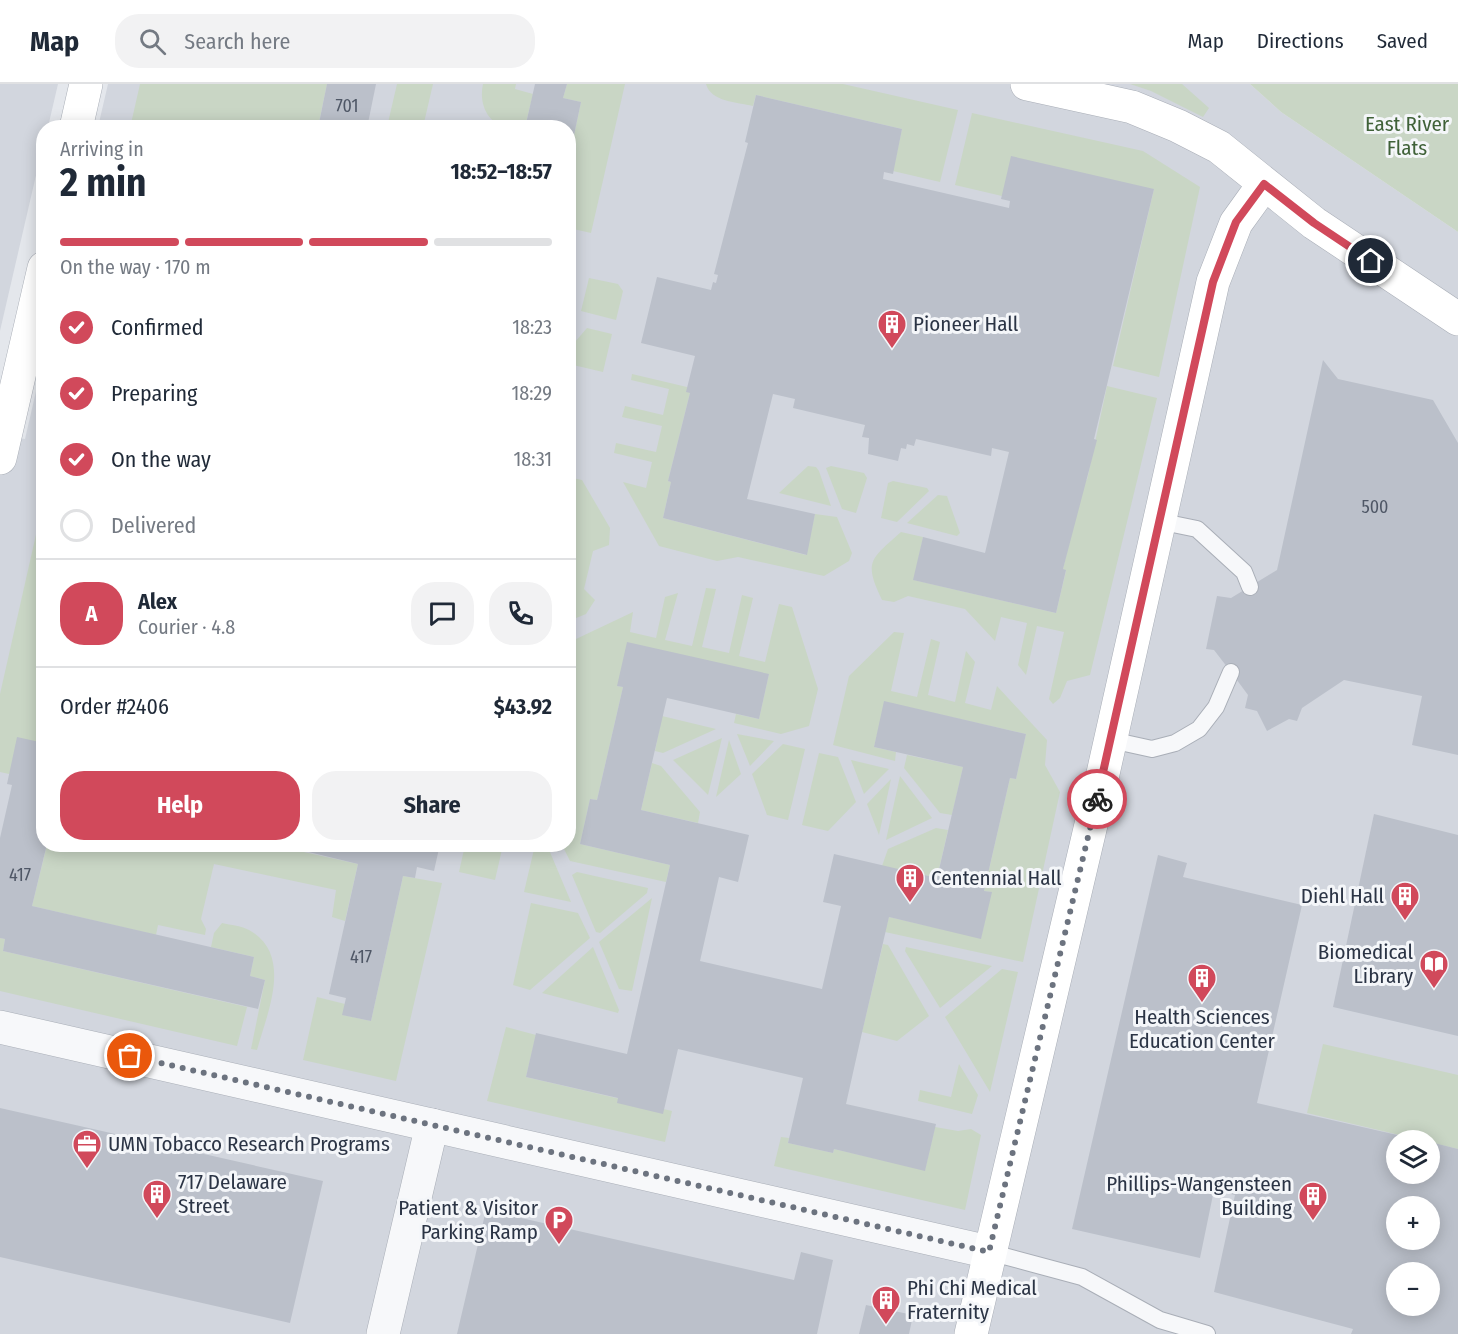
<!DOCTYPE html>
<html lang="en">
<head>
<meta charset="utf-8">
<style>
  :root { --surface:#fff; --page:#f2f2f3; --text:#1f2937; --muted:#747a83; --line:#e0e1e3; --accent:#d1495b }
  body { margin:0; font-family:"Fira Sans Condensed",sans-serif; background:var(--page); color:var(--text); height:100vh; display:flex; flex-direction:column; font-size:22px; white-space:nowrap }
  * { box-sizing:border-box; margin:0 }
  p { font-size:20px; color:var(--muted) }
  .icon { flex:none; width:33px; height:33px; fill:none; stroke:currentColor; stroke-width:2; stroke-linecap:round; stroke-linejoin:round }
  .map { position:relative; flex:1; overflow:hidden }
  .sheet { position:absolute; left:36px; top:36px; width:540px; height:732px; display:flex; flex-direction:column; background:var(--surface); border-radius:24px; box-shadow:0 3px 15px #0003 }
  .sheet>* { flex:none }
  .fabs { position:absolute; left:1386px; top:1046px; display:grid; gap:12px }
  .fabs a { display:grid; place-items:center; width:54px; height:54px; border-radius:50%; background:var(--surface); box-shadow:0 3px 15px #0003; font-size:30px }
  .pin { position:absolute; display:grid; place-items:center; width:51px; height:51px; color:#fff; margin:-26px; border:3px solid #fff; border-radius:50%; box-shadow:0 2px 6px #0007 }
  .courier { position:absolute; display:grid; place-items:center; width:60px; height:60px; margin:-30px; border:4px solid #d1495b; border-radius:50%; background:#fff; color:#222; box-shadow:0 2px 8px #0007 }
  .headline em { font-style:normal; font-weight:700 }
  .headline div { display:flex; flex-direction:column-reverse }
  .headline { display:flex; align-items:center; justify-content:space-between; height:102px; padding:0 24px }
  h1 { font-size:39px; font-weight:700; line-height:45px }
  .bar { display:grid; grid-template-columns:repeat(4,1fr); gap:9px 6px; align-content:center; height:72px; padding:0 24px }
  .bar i { height:8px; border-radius:4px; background:var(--line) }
  .bar .active { background:var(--accent) }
  .bar p { grid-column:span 4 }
  .line { display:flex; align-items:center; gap:15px; padding:0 24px; border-top:2px solid var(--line) }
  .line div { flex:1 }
  .round { display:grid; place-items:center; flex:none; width:63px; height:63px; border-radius:24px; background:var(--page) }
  ol { padding:0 24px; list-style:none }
  li { display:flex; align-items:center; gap:18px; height:66px }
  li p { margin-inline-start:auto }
  li .icon { padding:6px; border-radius:50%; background:var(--accent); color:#fff; stroke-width:4 }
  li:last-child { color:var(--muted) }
  li i { width:33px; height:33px; border:3px solid var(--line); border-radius:50% }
  .button { display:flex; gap:12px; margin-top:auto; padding:12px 24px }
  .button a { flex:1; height:69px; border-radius:24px; background:var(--accent); color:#fff; font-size:24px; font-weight:700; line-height:69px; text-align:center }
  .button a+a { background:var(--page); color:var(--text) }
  header { display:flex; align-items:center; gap:36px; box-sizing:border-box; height:84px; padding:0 30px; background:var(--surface); border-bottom:2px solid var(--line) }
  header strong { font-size:28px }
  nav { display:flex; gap:33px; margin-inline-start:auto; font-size:21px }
  .search { width:420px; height:54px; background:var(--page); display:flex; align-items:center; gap:15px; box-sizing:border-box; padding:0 21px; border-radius:24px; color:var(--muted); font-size:22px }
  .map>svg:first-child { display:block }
  .built { fill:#d2d6de; fill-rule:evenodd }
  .green { fill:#c9d6c5 }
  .building { fill:#bbc0ca; fill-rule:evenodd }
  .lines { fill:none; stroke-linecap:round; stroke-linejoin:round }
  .lane-casing { stroke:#a9aeb7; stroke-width:18 }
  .street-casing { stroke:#a9aeb7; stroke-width:34 }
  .secondary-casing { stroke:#a9aeb7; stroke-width:34 }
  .lane { stroke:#f7f8fa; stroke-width:16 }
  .street { stroke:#f7f8fa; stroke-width:33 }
  .secondary { stroke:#fff; stroke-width:33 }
  .done { stroke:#6c737f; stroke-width:6; stroke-dasharray:0 10.8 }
  .route { stroke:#d1495b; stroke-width:8 }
  .labels { text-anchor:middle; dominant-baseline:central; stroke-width:6; stroke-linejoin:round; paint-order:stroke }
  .number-label { font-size:18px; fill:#4f5766 }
  .park-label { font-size:21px; fill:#3f6138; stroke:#f4f6f9 }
  .poi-label { font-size:21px; fill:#2b3445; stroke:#f4f6f9; text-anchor:start }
</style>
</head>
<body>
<header>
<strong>Map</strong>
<div class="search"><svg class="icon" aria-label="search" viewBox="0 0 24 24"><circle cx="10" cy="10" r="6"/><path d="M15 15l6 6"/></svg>Search here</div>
<nav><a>Map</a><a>Directions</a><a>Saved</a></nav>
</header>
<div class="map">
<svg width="1458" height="1250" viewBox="0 0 1458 1250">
  <rect width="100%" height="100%" fill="#e4e7ec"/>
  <g class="built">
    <path d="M0 0H58L48 43 44 44 43 61 0 247Z"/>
    <path d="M108 0H1250L1281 28 1458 148V1250H0V350L25 355 43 277 44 760H568V44L98 43ZM1396 1056H1430V1089H1396ZM1396 1122H1430V1155H1396ZM1396 1188H1430V1221H1396Z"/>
  </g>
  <g class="green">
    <path d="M140 0H327L318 43 130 44Z"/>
    <path d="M397 0H433L423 43H387Z"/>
    <path d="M483 0H516L515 5 533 10 525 43 514 41 513 43C490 44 478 22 483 0Z"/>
    <path d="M567 0H625L591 149 569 144V75L581 18 563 14Z"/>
    <path d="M706 0H843L958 26 940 98 893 87 902 45 756 11 753 22C737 18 711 18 706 0Z"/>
    <path d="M1130 0H1182L1209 24 1203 33 1151 7Z"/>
    <path d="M1250 0H1458V148L1281 28Z"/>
    <path d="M972 29 1143 67 1200 103 1159 293 1113 282 1154 105 1002 112 955 101Z"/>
    <path d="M589 194 618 200 623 207 616 236 581 227Z"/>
    <path d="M587 244 612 250 603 288 569 280V265Z"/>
    <path d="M632 290 687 303 690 309 668 397 671 398 663 434 806 471 815 430 837 433 852 469 849 477 824 492 738 473 717 477 659 462 623 398 646 404 652 378 614 369 616 359 656 368 662 342 622 333 625 322 663 331 669 305 631 296Z"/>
    <path d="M1107 302 1157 314 1090 591 1067 597 1060 614 1053 620 1049 615 1064 548 1037 542 1026 591 1018 581 1027 539 1001 533 995 557 965 525 908 512 894 518 882 516C863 477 871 475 901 448L923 453 914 496 1056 529 1066 487 1063 485 1084 396H1087Z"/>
    <path d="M808 382 816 383 819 387 831 422 779 409Z"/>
    <path d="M831 382 864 389 867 394 856 429 842 425 826 384Z"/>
    <path d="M568 393 582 396 610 444 609 461 593 467 584 505 595 516 586 530 569 537Z"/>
    <path d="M893 397 927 404 929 407 897 438 881 434 888 399Z"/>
    <path d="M938 411 947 412 960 449 957 452 907 439Z"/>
    <path d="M42 424 43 659 9 690 0 688V610Z"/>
    <path d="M706 504 716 505 702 563 729 569 742 511 753 514 739 572 765 578 779 520 792 523 818 605 809 642 781 650 734 639 736 630 759 635 769 590 617 602 623 603 597 716 590 715 580 760 670 781 666 798 570 777 562 761 568 760 569 564 576 555 633 528 630 548 656 554 665 513 678 509 665 556 692 562Z"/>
    <path d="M894 548 904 549 891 607 917 613 931 555 940 558 928 611 955 618 966 567 975 578 965 619 991 626 997 602 1047 656 1045 681 1060 708 1023 878 885 848 889 833 981 854 991 808 984 807 1010 694 1016 695 1026 650 885 618 874 663 896 668 895 677 833 661 849 592Z"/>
    <path d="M662 632 716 645 663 669 655 667Z"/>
    <path d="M737 650 774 657 750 682Z"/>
    <path d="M722 654 708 711 673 676Z"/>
    <path d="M729 656 741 690 716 713Z"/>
    <path d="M783 660 805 665 788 736 767 731 752 690Z"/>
    <path d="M819 669 838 673 856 718 828 747 802 741Z"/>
    <path d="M907 671 963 683 952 731 940 729 904 684Z"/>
    <path d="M851 676 889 685 864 710Z"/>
    <path d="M652 679 661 682 700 728 698 739 641 726Z"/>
    <path d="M900 692 932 734 886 756Z"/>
    <path d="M891 695 879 751 867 720Z"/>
    <path d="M936 744 948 746 937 794 882 782 888 765Z"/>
    <path d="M47 761H272L358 780 345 837 332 833 336 806 214 780 201 835 206 845 205 851 158 841 156 851 32 822Z"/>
    <path d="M465 761H503L495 796 459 788Z"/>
    <path d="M535 761H547L571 818 524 808Z"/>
    <path d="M577 788 648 804 647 809 600 849 596 848 572 791Z"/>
    <path d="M403 792 442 799 396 997 303 976 317 913 345 920 343 931 371 937Z"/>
    <path d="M652 814 632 907 619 905 599 858Z"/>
    <path d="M531 819 578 829 590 854 530 906 513 901Z"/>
    <path d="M222 839C231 841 242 842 249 846 294 871 267 929 257 966L251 965 265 896 250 892 254 873 211 863 214 849Z"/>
    <path d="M0 854 5 855 3 867 247 923 237 962 0 907Z"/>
    <path d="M883 860 888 861 929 932 897 957 862 948Z"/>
    <path d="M593 863 619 926 618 929 542 909Z"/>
    <path d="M906 863 992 882 940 924 905 867Z"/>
    <path d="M1002 885 1018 888 990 1008 945 933Z"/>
    <path d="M506 943 536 951 526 993 672 1027 665 1058 487 1017Z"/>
    <path d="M1323 960 1458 991V1065L1307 1029Z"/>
    <path d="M959 980 978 1011 972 1030 918 1017 920 1006 951 1013Z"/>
    <path d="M935 1043 958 1047 971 1045 981 1051 965 1126 774 1082 781 1053 789 1054 788 1059 833 1069 834 1065 925 1086Z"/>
  </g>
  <g class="building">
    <path d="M327 0H376L367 44H318Z"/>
    <path d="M535 0H567L563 14 581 18 570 70 568 44H525Z"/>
    <path d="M756 11 902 45 893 90 884 88 883 95 1009 124 1010 117 1001 115 1011 72 1154 105 1094 355 1097 356 1063 485 1066 486 1056 529 913 496 923 453 985 469 1009 368 992 364 991 372 916 355 914 362 907 360 906 365 901 364 898 377 868 370 869 354 862 353 865 341 793 324 795 315 773 310 747 415 815 430 807 471 663 434 671 398 668 397 690 309 686 308 695 272 641 259 657 193 711 206 713 198 716 199 718 191 714 190 748 59 745 58Z"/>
    <path d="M1323 276 1338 295 1433 316 1458 359V671L1412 661 1422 612 1344 596 1302 624 1297 637 1289 635 1267 647 1257 627 1245 624 1248 611 1231 588 1214 566 1206 565 1217 512 1231 514 1277 486Z"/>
    <path d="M627 558 769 590 759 635 667 614 641 726 749 751 738 798 719 793 700 877 822 905 841 822 823 818 834 770 937 794 963 683 874 663 884 617 1026 650 1016 695 1010 694 984 807 992 808 981 855 889 833 861 953 846 1020 936 1040 925 1087 834 1065 833 1069 788 1059 803 994 678 965 663 1030 617 1019 618 1014 526 993 536 949 627 970 670 781 580 760 590 715 597 716 623 603 617 602Z"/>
    <path d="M17 653 44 659V760H47L32 822 254 873 250 892 265 896 258 925 3 867 5 855 0 854V754L12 701 7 700Z"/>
    <path d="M1374 730 1458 751V952L1333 923Z"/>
    <path d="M276 760H440L434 787 417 783 415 794 403 792 371 937 342 931 346 914 329 910 358 780Z"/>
    <path d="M1158 771 1187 779 1183 793 1302 821 1257 1019 1415 1055 1396 1056V1089H1430V1058L1458 1065V1250H1351L1353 1245 1214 1208 1235 1111 1214 1106 1200 1174 1072 1145ZM1396 1122H1430V1155H1396ZM1396 1188H1430V1221H1396Z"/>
    <path d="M0 1024 323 1097 290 1239 0 1173Z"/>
    <path d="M486 1126 794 1196 801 1168 833 1176 817 1250H457Z"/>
    <path d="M866 1221 913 1231 909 1250H859Z"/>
  </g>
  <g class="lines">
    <g class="lane-casing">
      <g id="lane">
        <path d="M1158 437 1197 445 1244 488 1250 503"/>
        <path d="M1111 656 1152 665 1175 659 1199 645 1216 623 1231 588"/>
        <path d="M989 1168 1082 1193 1160 1236 1207 1250"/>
      </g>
    </g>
    <g class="street-casing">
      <g id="street">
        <path d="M0 943 989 1168"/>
        <path d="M383 1250 432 1041"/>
      </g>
    </g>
    <g class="secondary-casing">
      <g id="secondary">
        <path d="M1027 0 1132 23 1178 42 1219 63 1314 139 1458 235"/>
        <path d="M76 44 86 0"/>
        <path d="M0 374 44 184"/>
        <path d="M971 1250 1102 694 1213 198 1236 139 1264 100"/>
      </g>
    </g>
    <use href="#lane" class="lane"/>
    <use href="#street" class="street"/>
    <use href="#secondary" class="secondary"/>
  </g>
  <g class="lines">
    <path class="done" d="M130 972 989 1168 1097 715"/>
    <path class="route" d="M1097 715 1213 198 1236 138 1264 100 1314 139 1371 177"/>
  </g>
  <defs>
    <g id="building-pin" transform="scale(1.5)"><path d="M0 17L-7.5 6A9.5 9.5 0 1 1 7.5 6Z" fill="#d1495b" stroke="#f4f6f9"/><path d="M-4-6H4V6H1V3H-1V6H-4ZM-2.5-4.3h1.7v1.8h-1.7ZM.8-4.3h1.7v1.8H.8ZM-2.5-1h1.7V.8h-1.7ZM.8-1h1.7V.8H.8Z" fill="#fff"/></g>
    <g id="library-pin" transform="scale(1.5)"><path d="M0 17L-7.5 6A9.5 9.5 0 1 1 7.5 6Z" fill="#d1495b" stroke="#f4f6f9"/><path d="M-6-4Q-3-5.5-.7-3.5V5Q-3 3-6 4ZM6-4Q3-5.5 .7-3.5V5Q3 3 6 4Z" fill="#fff"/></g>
    <g id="office-pin" transform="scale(1.5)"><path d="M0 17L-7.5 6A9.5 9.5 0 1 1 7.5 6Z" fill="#d1495b" stroke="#f4f6f9"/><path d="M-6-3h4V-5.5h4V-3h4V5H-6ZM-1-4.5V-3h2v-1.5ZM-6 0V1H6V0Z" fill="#fff"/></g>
    <g id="parking-pin" transform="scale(1.5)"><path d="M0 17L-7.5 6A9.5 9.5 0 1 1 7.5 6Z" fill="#d1495b" stroke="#f4f6f9"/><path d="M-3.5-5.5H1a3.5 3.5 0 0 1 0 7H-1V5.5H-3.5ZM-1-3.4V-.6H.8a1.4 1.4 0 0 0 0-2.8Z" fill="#fff"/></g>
  </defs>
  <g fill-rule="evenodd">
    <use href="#building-pin" x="892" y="240"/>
    <use href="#building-pin" x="910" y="794"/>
    <use href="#building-pin" x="1405" y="812"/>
    <use href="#library-pin" x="1434" y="880"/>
    <use href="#building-pin" x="1202" y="894"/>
    <use href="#office-pin" x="87" y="1060"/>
    <use href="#building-pin" x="157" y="1110"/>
    <use href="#building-pin" x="1313" y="1112"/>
    <use href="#parking-pin" x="559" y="1136"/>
    <use href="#building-pin" x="886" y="1216"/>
  </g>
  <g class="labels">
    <g class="number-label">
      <text x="347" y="22">701</text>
      <text x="1375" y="423">500</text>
      <text x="20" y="791">417</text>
      <text x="361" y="873">417</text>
    </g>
    <g class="park-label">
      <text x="1407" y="40">East River<tspan x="1407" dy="24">Flats</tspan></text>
    </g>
    <g class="poi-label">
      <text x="913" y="240">Pioneer Hall</text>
      <text x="931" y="794">Centennial Hall</text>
      <text x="1384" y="812" text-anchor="end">Diehl Hall</text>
      <text x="1413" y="868" text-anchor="end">Biomedical<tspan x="1413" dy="24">Library</tspan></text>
      <text x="1202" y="933" text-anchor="middle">Health Sciences<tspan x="1202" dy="24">Education Center</tspan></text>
      <text x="108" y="1060">UMN Tobacco Research Programs</text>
      <text x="178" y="1098">717 Delaware<tspan x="178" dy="24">Street</tspan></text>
      <text x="1292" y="1100" text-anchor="end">Phillips-Wangensteen<tspan x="1292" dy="24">Building</tspan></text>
      <text x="538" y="1124" text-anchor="end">Patient &amp; Visitor<tspan x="538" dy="24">Parking Ramp</tspan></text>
      <text x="907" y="1204">Phi Chi Medical<tspan x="907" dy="24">Fraternity</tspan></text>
    </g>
  </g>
</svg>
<div class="fabs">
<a><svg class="icon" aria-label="layers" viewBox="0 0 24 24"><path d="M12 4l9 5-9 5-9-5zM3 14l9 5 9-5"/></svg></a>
<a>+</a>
<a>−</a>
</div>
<div class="pin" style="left:130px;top:972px;background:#ea580c"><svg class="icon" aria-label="bag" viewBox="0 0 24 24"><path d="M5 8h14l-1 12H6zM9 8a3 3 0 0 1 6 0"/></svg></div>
<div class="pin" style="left:1371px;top:177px;background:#1f2937"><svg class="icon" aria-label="home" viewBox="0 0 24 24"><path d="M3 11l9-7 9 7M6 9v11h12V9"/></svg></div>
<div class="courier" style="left:1097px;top:715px"><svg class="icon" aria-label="bike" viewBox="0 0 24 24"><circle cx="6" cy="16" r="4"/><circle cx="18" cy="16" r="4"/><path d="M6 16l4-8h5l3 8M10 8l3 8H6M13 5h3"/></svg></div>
<section class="sheet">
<div class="headline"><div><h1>2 min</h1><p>Arriving in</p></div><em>18:52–18:57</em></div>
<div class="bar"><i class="active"></i><i class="active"></i><i class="active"></i><i></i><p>On the way · 170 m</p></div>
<ol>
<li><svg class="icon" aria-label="check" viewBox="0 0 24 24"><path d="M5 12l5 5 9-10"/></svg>Confirmed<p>18:23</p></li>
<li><svg class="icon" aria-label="check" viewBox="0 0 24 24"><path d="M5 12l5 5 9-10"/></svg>Preparing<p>18:29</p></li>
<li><svg class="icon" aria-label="check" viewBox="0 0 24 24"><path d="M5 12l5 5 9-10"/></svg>On the way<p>18:31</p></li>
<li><i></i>Delivered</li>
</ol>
<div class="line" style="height:108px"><b class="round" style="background:var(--accent);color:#fff">A</b><div><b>Alex</b><p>Courier · 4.8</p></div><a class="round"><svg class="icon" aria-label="chat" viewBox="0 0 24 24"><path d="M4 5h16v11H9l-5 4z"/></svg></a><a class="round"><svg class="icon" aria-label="phone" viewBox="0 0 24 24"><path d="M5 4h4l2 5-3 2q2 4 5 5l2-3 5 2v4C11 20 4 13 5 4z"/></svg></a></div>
<div class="line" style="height:78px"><div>Order #2406</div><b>$43.92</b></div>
<div class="button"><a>Help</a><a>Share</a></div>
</section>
</div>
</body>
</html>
